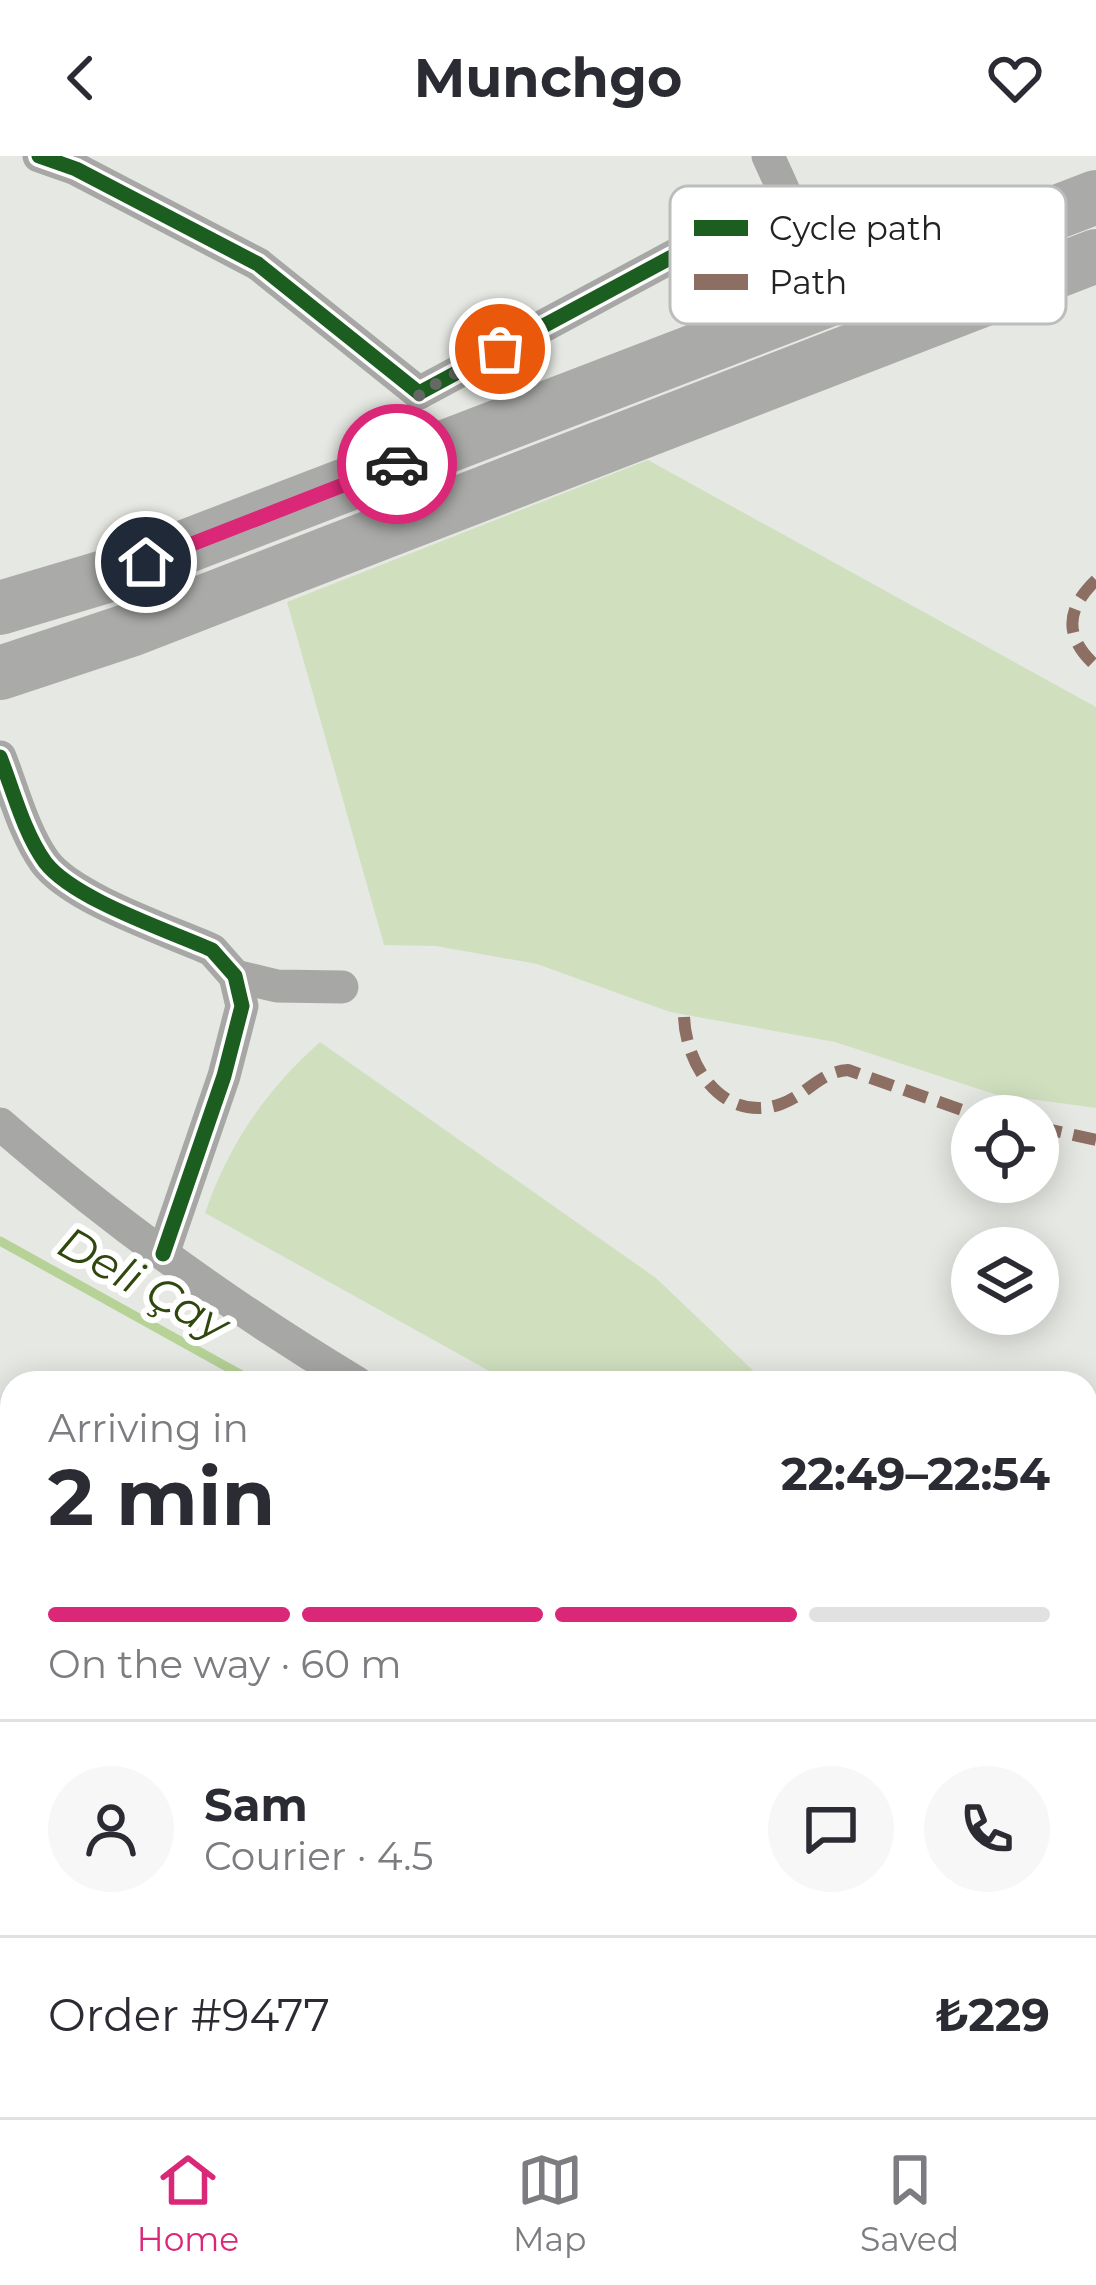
<!DOCTYPE html>
<html lang="en">
<head>
<meta charset="utf-8">
<style>
  :root { --surface:#fff; --page:#f7f7f7; --text:#2b2b33; --muted:#7c7c81; --line:#e1e1e2; --accent:#db2777 }
  body { margin:0; font-family:Montserrat,sans-serif; background:var(--page); color:var(--text); height:100vh; display:flex; flex-direction:column; font-size:45px; white-space:nowrap }
  * { box-sizing:border-box; margin:0 }
  p { font-size:39px; color:var(--muted) }
  .icon { flex:none; width:66px; height:66px; fill:none; stroke:currentColor; stroke-width:2; stroke-linecap:round; stroke-linejoin:round }
  .map { position:relative; flex:1; overflow:hidden }
  .side { position:absolute; left:0px; top:1215px; width:1098px; height:747px; display:flex; flex-direction:column; background:var(--surface); border-radius:36px 36px 0 0; box-shadow:0 6px 30px #0003 }
  .side>* { flex:none }
  .controls { position:absolute; left:951px; top:939px; display:grid; gap:24px }
  .controls a { display:grid; place-items:center; width:108px; height:108px; border-radius:50%; background:var(--surface); box-shadow:0 6px 30px #0003; font-size:60px }
  .pin { position:absolute; display:grid; place-items:center; width:102px; height:102px; color:#fff; margin:-51px; border:6px solid #fff; border-radius:50%; box-shadow:0 3px 12px #0007 }
  .courier { position:absolute; display:grid; place-items:center; width:120px; height:120px; margin:-60px; border:9px solid #db2777; border-radius:50%; background:#fff; color:#222; box-shadow:0 3px 15px #0007 }
  .summary em { font-style:normal; font-weight:700 }
  .summary div { display:flex; flex-direction:column-reverse }
  .summary { display:flex; align-items:center; justify-content:space-between; height:204px; padding:0 48px }
  h1 { font-size:78px; font-weight:700; line-height:90px }
  .bar { display:grid; grid-template-columns:repeat(4,1fr); gap:18px 12px; align-content:center; height:144px; padding:0 48px }
  .bar i { height:15px; border-radius:9px; background:var(--line) }
  .bar .active { background:var(--accent) }
  .bar p { grid-column:span 4 }
  .line { display:flex; align-items:center; gap:30px; padding:0 48px; border-top:3px solid var(--line) }
  .line div { flex:1 }
  .round { display:grid; place-items:center; flex:none; width:126px; height:126px; border-radius:63px; background:var(--page) }
  header { display:flex; justify-content:space-between; align-items:center; height:156px; padding:0 48px; background:var(--surface); font-size:54px; font-weight:700 }
  .dock { display:flex; justify-content:space-around; align-items:center; height:168px; border-top:3px solid var(--line); background:var(--surface); font-size:33px; color:var(--muted) }
  .dock a { display:grid; justify-items:center; gap:6px }
  .dock .active { color:var(--accent) }
  .map>svg:first-child { display:block }
  .built { fill:#d8ded3 }
  .green { fill:#d0e0bf }
  .lines { fill:none; stroke-linecap:round; stroke-linejoin:round }
  .stream { stroke:#b6d297; stroke-width:9 }
  .building { fill:#ced0cc; stroke:#b9bbb8; stroke-width:3; filter:url(#shadow) }
  .street { stroke:#a7a8a6; stroke-width:33 }
  .primary { stroke:#aaaba8; stroke-width:54 }
  .quiet { stroke:#8d6e63; stroke-width:12; stroke-dasharray:24 12; stroke-linecap:butt }
  .cycleway-casing { stroke:#fff; stroke-width:22 }
  .cycleway { stroke:#1b5e20; stroke-width:15 }
  .done { stroke:#656864; stroke-width:12; stroke-dasharray:0 21.6 }
  .route { stroke:#db2777; stroke-width:15 }
  .labels { text-anchor:middle; dominant-baseline:central; stroke-width:12; stroke-linejoin:round; paint-order:stroke }
  .water-label { font-size:45px; font-style:italic; fill:#30480d; stroke:#fff }
  .key { fill:#fff; stroke:#bcbdbc; stroke-width:3 }
  .key-label { font-size:33px; fill:#20231f }
</style>
</head>
<body>
<header><svg class="icon" aria-label="back" viewBox="0 0 24 24"><path d="M15 5l-7 7 7 7"/></svg>Munchgo<svg class="icon" aria-label="heart" viewBox="0 0 24 24"><path d="M12 20l-8-8c-3-5 5-10 8-4 3-6 11-1 8 4z"/></svg></header>
<div class="map">
<svg width="1096" height="1961" viewBox="0 0 1096 1961">
  <defs>
    <filter id="shadow"><feDropShadow dx="-11" dy="11" stdDeviation="0" flood-color="#0004"/></filter>
  </defs>
  <rect width="100%" height="100%" fill="#e6e8e3"/>
  <path class="built" d="M12 1597V1773L0 1767V1620Z"/>
  <g class="green">
    <path d="M648 304 1096 551V952L994 938 835 886 670 856 537 808 436 790 384 789 287 446Z"/>
    <path d="M320 886 656 1122 766 1227H511L205 1057C229 988 265 935 320 886Z"/>
  </g>
  <g class="lines">
    <g class="stream">
      <path d="M0 1085 256 1227"/>
      <path d="M1086 1531 1096 1534"/>
    </g>
  </g>
  <g class="building">
    <path d="M12 1651V1707L0 1678V1656Z"/>
    <path d="M0 1900 12 1907V1926L5 1923 0 1934Z"/>
  </g>
  <g class="lines">
    <g class="street">
      <path d="M39 0 76 13 258 108 419 237"/>
      <path d="M768 0 832 141"/>
      <path d="M419 237 785 40"/>
      <path d="M0 601C13 634 24 677 45 706 73 743 167 774 212 794L235 820 242 850 224 920 163 1098"/>
      <path d="M235 820 277 830 342 831"/>
      <path d="M0 968C111 1065 231 1151 357 1227"/>
      <path d="M0 1284 12 1288"/>
      <path d="M1086 1490 1096 1493"/>
      <path d="M0 1534 12 1510"/>
      <path d="M1086 1760 1096 1764"/>
      <path d="M144 1961 150 1950"/>
      <path d="M561 1961 566 1950"/>
      <path d="M1095 1961 1096 1959"/>
    </g>
    <g class="primary">
      <path d="M0 452 114 418 1096 41"/>
      <path d="M0 517 133 473 1096 100"/>
    </g>
    <g class="quiet">
      <path d="M1096 424C1066 453 1063 480 1096 510"/>
      <path d="M684 861C686 911 724 968 781 948 807 939 819 916 848 914L979 960"/>
      <path d="M1038 971 1096 984"/>
    </g>
    <g class="cycleway-casing">
      <g id="cycleway">
        <path d="M39 0 76 13 258 108 419 237 785 40"/>
        <path d="M0 601C13 634 24 677 45 706 73 743 167 774 212 794L235 820 242 850 224 920 163 1098"/>
      </g>
    </g>
    <use href="#cycleway" class="cycleway"/>
  </g>
  <g class="lines">
    <path class="done" d="M397 308 423 298 419 237 500 193"/>
    <path class="route" d="M146 406 397 308"/>
  </g>
  <g class="labels">
    <g class="water-label">
      <text transform="translate(144 1127) rotate(29)">Deli Çay</text>
    </g>
  </g>
  <rect x="670" y="30" width="396" height="138" rx="18" class="key"/>
  <rect x="694" y="64" width="54" height="16" fill="#1b5e20"/>
  <rect x="694" y="118" width="54" height="16" fill="#8d6e63"/>
  <g class="key-label">
    <text x="769" y="84">Cycle path</text>
    <text x="769" y="138">Path</text>
  </g>
</svg>
<div class="controls">
<a><svg class="icon" aria-label="locate" viewBox="0 0 24 24"><circle cx="12" cy="12" r="6"/><path d="M12 2v4M12 18v4M2 12h4M18 12h4"/></svg></a>
<a><svg class="icon" aria-label="layers" viewBox="0 0 24 24"><path d="M12 4l9 5-9 5-9-5zM3 14l9 5 9-5"/></svg></a>
</div>
<div class="pin" style="left:500px;top:193px;background:#ea580c"><svg class="icon" aria-label="bag" viewBox="0 0 24 24"><path d="M5 8h14l-1 12H6zM9 8a3 3 0 0 1 6 0"/></svg></div>
<div class="pin" style="left:146px;top:406px;background:#1f2937"><svg class="icon" aria-label="home" viewBox="0 0 24 24"><path d="M3 11l9-7 9 7M6 9v11h12V9"/></svg></div>
<div class="courier" style="left:397px;top:308px"><svg class="icon" aria-label="car" viewBox="0 0 24 24"><path d="M5 17H2v-5l4-1 3-4h7l3 4 3 1v5h-3M9 17h6M6 11h13"/><circle cx="7" cy="17" r="2"/><circle cx="17" cy="17" r="2"/></svg></div>
<section class="side">
<div class="summary"><div><h1>2 min</h1><p>Arriving in</p></div><em>22:49–22:54</em></div>
<div class="bar"><i class="active"></i><i class="active"></i><i class="active"></i><i></i><p>On the way · 60 m</p></div>
<div class="line" style="height:216px"><a class="round"><svg class="icon" aria-label="person" viewBox="0 0 24 24"><circle cx="12" cy="8" r="4"/><path d="M4 21q1-7 8-7t8 7"/></svg></a><div><b>Sam</b><p>Courier · 4.5</p></div><a class="round"><svg class="icon" aria-label="chat" viewBox="0 0 24 24"><path d="M4 5h16v11H9l-5 4z"/></svg></a><a class="round"><svg class="icon" aria-label="phone" viewBox="0 0 24 24"><path d="M5 4h4l2 5-3 2q2 4 5 5l2-3 5 2v4C11 20 4 13 5 4z"/></svg></a></div>
<div class="line" style="height:156px"><div>Order #9477</div><b>₺229</b></div>
</section>
</div>
<nav class="dock">
<a class="active"><svg class="icon" aria-label="home" viewBox="0 0 24 24"><path d="M3 11l9-7 9 7M6 9v11h12V9"/></svg>Home</a>
<a><svg class="icon" aria-label="map" viewBox="0 0 24 24"><path d="M3 6l6-2 6 2 6-2v14l-6 2-6-2-6 2zM9 4v14M15 6v14"/></svg>Map</a>
<a><svg class="icon" aria-label="saved" viewBox="0 0 24 24"><path d="M7 4h10v16l-5-4-5 4z"/></svg>Saved</a>
</nav>
</body>
</html>
